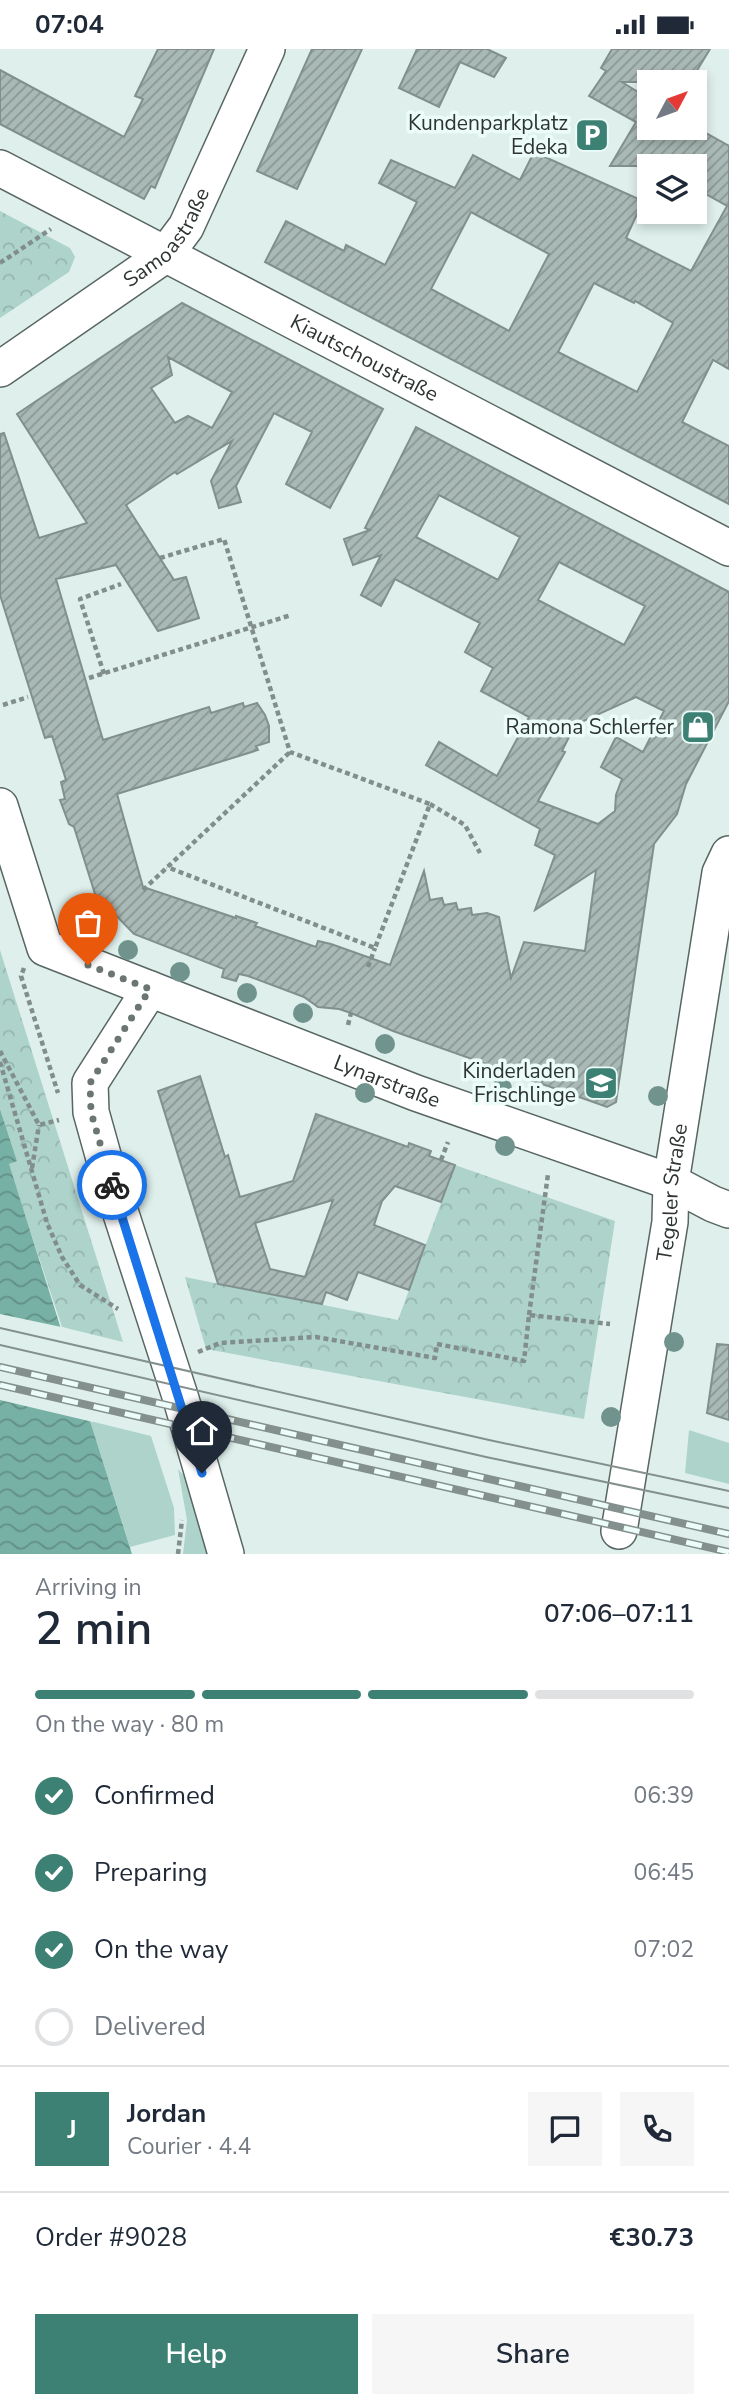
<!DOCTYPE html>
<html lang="en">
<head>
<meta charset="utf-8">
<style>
  :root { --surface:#fff; --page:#f6f6f7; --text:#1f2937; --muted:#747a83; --line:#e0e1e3; --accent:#3d8174 }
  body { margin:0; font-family:"Nunito Sans",sans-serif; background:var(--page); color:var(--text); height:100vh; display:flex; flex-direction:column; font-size:26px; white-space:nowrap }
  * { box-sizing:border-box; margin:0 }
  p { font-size:23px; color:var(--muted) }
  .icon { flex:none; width:38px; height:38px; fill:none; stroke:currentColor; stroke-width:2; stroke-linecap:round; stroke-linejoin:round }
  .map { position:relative; height:1505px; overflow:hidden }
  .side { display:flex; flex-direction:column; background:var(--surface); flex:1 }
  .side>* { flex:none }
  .needle { width:46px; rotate:49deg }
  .tools { position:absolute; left:637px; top:21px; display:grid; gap:14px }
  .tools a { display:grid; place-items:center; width:70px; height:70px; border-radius:0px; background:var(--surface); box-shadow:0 4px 10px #0003; font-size:35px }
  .pin { position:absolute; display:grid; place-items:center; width:60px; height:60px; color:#fff; margin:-72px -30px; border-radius:50% 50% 50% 0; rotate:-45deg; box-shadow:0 0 7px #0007 }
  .pin .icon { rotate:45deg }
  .courier { position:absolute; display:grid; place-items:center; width:70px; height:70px; margin:-35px; border:5px solid #1a73e8; border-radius:50%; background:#fff; color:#222; box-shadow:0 2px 9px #0007 }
  .summary em { font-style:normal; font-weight:600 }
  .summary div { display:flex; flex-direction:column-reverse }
  .summary { display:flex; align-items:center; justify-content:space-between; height:119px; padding:0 35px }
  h1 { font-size:46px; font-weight:600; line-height:52px }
  .bar { display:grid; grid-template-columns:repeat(4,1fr); gap:10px 7px; align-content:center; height:84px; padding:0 35px }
  .bar i { height:9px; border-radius:5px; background:var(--line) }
  .bar .on { background:var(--accent) }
  .bar p { grid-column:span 4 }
  .line { display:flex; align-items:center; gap:18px; padding:0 35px; border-top:2px solid var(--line) }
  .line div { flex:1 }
  .round { display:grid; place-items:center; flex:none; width:74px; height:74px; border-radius:0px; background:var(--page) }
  ol { padding:0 35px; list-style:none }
  li { display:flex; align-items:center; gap:21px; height:77px }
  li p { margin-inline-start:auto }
  li .icon { padding:7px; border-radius:50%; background:var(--accent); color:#fff; stroke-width:4 }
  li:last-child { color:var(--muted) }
  li i { width:38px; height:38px; border:4px solid var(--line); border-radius:50% }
  .primary-button { display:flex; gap:14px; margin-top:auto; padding:14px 35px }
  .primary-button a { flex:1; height:80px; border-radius:0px; background:var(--accent); color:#fff; font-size:28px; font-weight:600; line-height:80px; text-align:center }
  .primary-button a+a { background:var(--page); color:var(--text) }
  .status { display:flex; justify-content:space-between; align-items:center; height:49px; padding:0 35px; background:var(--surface); direction:ltr }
  .status svg { height:19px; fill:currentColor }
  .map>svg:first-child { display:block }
  .green { fill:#add3ca }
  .park { fill:url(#park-crowns) }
  .water { fill:url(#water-waves) }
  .pier { fill:#dff0ec }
  .building { fill:url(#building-hatch); stroke:#81908c; stroke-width:2; fill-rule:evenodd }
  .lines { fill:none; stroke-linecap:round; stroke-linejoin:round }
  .minor-casing { stroke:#586663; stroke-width:38 }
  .path { stroke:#828e8b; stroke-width:4.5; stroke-dasharray:5 3.5; stroke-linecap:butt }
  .minor { stroke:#fff; stroke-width:35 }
  .tram { stroke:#84908d; stroke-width:2 }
  .rail-casing { stroke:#84908d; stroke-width:8 }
  .rail { stroke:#ecfdf9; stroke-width:5; stroke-dasharray:16; stroke-linecap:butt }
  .tree { fill:#70948d }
  .done { stroke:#6b7673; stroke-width:7; stroke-dasharray:0 12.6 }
  .route { stroke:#1a73e8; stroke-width:9 }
  .labels { text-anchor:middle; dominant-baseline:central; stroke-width:7; stroke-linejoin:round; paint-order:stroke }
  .poi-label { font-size:21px; fill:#2d3432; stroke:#ecfdf9; text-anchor:end }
  .street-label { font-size:21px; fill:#2d3432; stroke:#ecfdf9 }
</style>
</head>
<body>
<div class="status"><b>07:04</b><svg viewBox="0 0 49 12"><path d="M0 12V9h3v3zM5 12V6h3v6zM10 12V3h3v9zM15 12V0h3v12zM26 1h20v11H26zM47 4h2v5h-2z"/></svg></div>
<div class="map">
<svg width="729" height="1505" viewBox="0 0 729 1505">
  <defs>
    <pattern id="park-crowns" width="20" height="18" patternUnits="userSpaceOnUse" patternTransform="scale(1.75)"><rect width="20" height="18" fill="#add3ca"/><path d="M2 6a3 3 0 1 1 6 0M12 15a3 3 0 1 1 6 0" fill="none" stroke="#95b6ae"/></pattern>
    <pattern id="water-waves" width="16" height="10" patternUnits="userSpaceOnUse" patternTransform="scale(1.75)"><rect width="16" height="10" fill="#77b0a4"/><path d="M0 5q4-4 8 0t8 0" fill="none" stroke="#629086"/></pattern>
    <pattern id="building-hatch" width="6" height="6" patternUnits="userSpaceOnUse" patternTransform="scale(1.75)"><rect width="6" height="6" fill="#a9b9b5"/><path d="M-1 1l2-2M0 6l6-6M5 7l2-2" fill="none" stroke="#8a9794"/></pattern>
  </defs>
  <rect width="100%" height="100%" fill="#dff0ec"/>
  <g class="green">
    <path d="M90 1372 151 1387 174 1459 175 1486 130 1498Z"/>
    <path d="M689 1381 729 1394V1435L685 1424Z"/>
    <path d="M178 1420 188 1432 210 1505H183L187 1471Z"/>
  </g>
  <g class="park">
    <path d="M0 162 70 199 75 208 69 223 0 269Z"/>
    <path d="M0 901 123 1293 62 1278 8 1115 17 1112 0 1060Z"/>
    <path d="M455 1116 615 1172 584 1370 206 1300 185 1228 398 1271Z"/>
  </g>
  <path class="water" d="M0 1060 17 1112 9 1115 132 1505H0Z"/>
  <path class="pier" d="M0 1265 66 1279 93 1373 0 1351Z"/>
  <g class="building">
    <path d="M158 0H214L155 139 151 137 144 150 0 75V21L124 88 143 50 135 47Z"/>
    <path d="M312 0H362L297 140 257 122Z"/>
    <path d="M417 0H487L506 9 494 28 460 13 439 58 399 39Z"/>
    <path d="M612 0H710L690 33H622L649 50V79H697L729 97V320L713 311 682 373 729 397V455L265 213 286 172 344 202 346 196 385 216 417 153 379 134 391 111 455 139 473 106 520 131 534 103 643 152 626 189 691 222 727 157 695 139V117H610L636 73 589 47 606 22 601 19ZM471 163 549 205 509 282 431 240ZM594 234 634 254 635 252 673 274 637 343 558 303Z"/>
    <path d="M182 254 383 360 330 459 286 435 312 383 274 364 236 437 241 453 219 459 211 432 232 392 177 425 175 423 126 456 174 531 186 528 199 569 158 582 116 516 56 530 103 691 209 658 211 664 243 654 244 658 257 654 265 666 269 677V693L256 697 258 701 117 745 143 838 236 869V867L257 874 255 877 316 898 318 892 331 895 390 916 424 822 430 851 442 849 444 856 456 854 458 861 471 859 472 866 487 864 499 868 511 929 524 893 585 902 596 821 535 861 555 806 535 796 540 780 426 716 439 693 497 727 529 668 481 642 493 619 465 603 480 574 395 530 381 557 361 546 381 506 353 516 344 490 370 481 365 479 416 378 729 543V652L686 735 677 765 654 795 616 1053 607 1058 393 982 351 964 339 960 318 958 304 948 248 927 239 925 236 932 222 928 224 920 134 885 95 845 74 778 69 775 60 751 65 750 61 733 66 731 52 687 45 689 0 546V385L4 384 39 489 87 474 17 365ZM168 308 232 343 212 379 188 367 175 374 151 339 172 326ZM439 446 520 488 498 531 416 488ZM559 513 645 557 624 596 538 551ZM636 648 664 662 643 703 616 688 601 718 622 730 616 746 615 762 598 775 538 752 565 703 562 702 569 688 568 679Z"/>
    <path d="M200 1027 225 1108 228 1106 240 1148 293 1132 316 1065 408 1098 409 1094 431 1102 429 1107 455 1116 441 1153 395 1137 382 1152 374 1176 425 1196 409 1241 358 1223 347 1251 326 1243 322 1255 218 1235 158 1042ZM333 1151 305 1228 270 1220 255 1174Z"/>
    <path d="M717 1295 729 1296V1371L707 1364Z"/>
  </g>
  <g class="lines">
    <g class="minor-casing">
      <g id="minor">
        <path id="s1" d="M0 119 729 499"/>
        <path id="s2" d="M0 320 165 206 186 178 267 0"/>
        <path id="s3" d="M0 757 45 899 416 1044 671 1133 713 1155 729 1161"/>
        <path d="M150 940 90 1034 91 1063 110 1131 181 1350 226 1505"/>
        <path id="s4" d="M619 1482 670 1173 671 1133 720 824 729 805"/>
      </g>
    </g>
    <g class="path">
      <path d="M0 214 51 180"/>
      <path d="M160 509 224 490 290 703 430 755 375 899 167 818"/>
      <path d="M104 625 80 550 121 535"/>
      <path d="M89 629 291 566"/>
      <path d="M3 656 28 648"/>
      <path d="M430 755 465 776 480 804"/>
      <path d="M143 841 290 703"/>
      <path d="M368 918 375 899"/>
      <path d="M24 919 21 927 58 1044"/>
      <path d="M348 976 351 964"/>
      <path d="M0 1002 39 1076 59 1071"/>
      <path d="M0 1013 47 1174 62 1208 80 1236 118 1260"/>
      <path d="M441 1111 448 1093"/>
      <path d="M32 1119 39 1076"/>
      <path d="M529 1266 548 1125"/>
      <path d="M198 1303 220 1294 316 1288 435 1309 437 1295 524 1312 529 1266 610 1275"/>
      <path d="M178 1505 182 1471"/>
    </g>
    <use href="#minor" class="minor"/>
    <g class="tram">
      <path d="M0 1279 489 1391 729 1442"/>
      <path d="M0 1296 486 1408 729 1459"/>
    </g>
    <g class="rail-casing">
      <g id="rail">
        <path d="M0 1318 729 1485"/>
        <path d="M0 1336 729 1503"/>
      </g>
    </g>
    <use href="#rail" class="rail"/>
  </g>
  <g class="tree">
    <circle cx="128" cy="901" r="10"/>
    <circle cx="180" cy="923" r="10"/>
    <circle cx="247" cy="944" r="10"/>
    <circle cx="303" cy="964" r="10"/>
    <circle cx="385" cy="995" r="10"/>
    <circle cx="502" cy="1039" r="10"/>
    <circle cx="365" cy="1044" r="10"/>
    <circle cx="658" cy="1047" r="10"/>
    <circle cx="505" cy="1097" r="10"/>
    <circle cx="674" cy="1293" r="10"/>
    <circle cx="611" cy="1368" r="10"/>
  </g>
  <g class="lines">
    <path class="done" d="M88 916 150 940 90 1034 91 1063 112 1136"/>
    <path class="route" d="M112 1136 202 1424"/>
  </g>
  <defs>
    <g id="parking-square" transform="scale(1.75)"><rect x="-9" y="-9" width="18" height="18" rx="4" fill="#3d8174" stroke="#ecfdf9"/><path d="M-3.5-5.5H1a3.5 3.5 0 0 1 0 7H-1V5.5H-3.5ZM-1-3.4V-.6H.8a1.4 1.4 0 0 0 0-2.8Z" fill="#fff"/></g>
    <g id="shop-square" transform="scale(1.75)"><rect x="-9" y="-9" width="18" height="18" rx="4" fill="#3d8174" stroke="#ecfdf9"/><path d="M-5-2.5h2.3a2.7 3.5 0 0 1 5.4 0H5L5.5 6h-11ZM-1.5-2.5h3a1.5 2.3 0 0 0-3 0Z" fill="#fff"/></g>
    <g id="school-square" transform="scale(1.75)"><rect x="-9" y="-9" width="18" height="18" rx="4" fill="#3d8174" stroke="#ecfdf9"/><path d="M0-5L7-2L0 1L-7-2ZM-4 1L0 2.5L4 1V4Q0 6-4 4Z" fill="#fff"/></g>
  </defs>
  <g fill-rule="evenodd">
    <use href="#parking-square" x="592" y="86"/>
    <use href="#shop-square" x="698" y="678"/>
    <use href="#school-square" x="601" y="1034"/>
  </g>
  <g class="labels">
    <g class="poi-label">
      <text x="568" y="74">Kundenparkplatz<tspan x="568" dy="24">Edeka</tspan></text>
      <text x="674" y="678">Ramona Schlerfer</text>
      <text x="576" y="1022">Kinderladen<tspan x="576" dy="24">Frischlinge</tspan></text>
    </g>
    <g class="street-label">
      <text stroke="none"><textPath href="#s2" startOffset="215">Samoastraße</textPath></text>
      <text stroke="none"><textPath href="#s1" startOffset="411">Kiautschoustraße</textPath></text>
      <text stroke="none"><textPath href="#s3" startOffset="516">Lynarstraße</textPath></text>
      <text stroke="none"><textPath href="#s4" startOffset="343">Tegeler Straße</textPath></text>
    </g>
  </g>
</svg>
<div class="tools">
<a><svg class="needle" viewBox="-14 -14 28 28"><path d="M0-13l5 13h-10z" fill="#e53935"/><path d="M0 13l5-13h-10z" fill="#747a83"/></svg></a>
<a><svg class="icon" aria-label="layers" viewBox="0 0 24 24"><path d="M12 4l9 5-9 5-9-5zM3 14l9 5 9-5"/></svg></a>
</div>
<div class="pin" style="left:88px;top:916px;background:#ea580c"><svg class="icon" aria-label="bag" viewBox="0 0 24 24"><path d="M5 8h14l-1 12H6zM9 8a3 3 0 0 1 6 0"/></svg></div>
<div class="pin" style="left:202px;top:1424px;background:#1f2937"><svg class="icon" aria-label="home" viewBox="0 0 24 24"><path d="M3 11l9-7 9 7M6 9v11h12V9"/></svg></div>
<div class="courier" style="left:112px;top:1136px"><svg class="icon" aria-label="bike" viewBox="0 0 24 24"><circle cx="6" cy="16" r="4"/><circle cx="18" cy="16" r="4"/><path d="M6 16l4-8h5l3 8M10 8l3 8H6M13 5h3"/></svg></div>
</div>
<section class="side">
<div class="summary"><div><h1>2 min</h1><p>Arriving in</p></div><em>07:06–07:11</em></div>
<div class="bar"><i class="on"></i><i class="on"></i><i class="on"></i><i></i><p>On the way · 80 m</p></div>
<ol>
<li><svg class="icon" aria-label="check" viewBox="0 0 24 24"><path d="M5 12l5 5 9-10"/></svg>Confirmed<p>06:39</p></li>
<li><svg class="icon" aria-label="check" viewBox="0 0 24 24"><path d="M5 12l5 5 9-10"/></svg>Preparing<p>06:45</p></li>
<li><svg class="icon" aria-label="check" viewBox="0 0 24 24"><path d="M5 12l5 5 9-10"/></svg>On the way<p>07:02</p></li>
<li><i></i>Delivered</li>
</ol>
<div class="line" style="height:126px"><b class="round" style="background:var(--accent);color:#fff">J</b><div><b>Jordan</b><p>Courier · 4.4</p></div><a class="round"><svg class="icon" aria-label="chat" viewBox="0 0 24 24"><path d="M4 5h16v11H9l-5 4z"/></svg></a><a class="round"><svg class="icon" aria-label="phone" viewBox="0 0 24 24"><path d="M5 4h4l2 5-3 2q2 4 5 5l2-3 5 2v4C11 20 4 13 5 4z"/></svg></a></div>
<div class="line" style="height:91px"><div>Order #9028</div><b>€30.73</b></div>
<div class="primary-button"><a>Help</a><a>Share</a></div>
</section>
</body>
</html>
